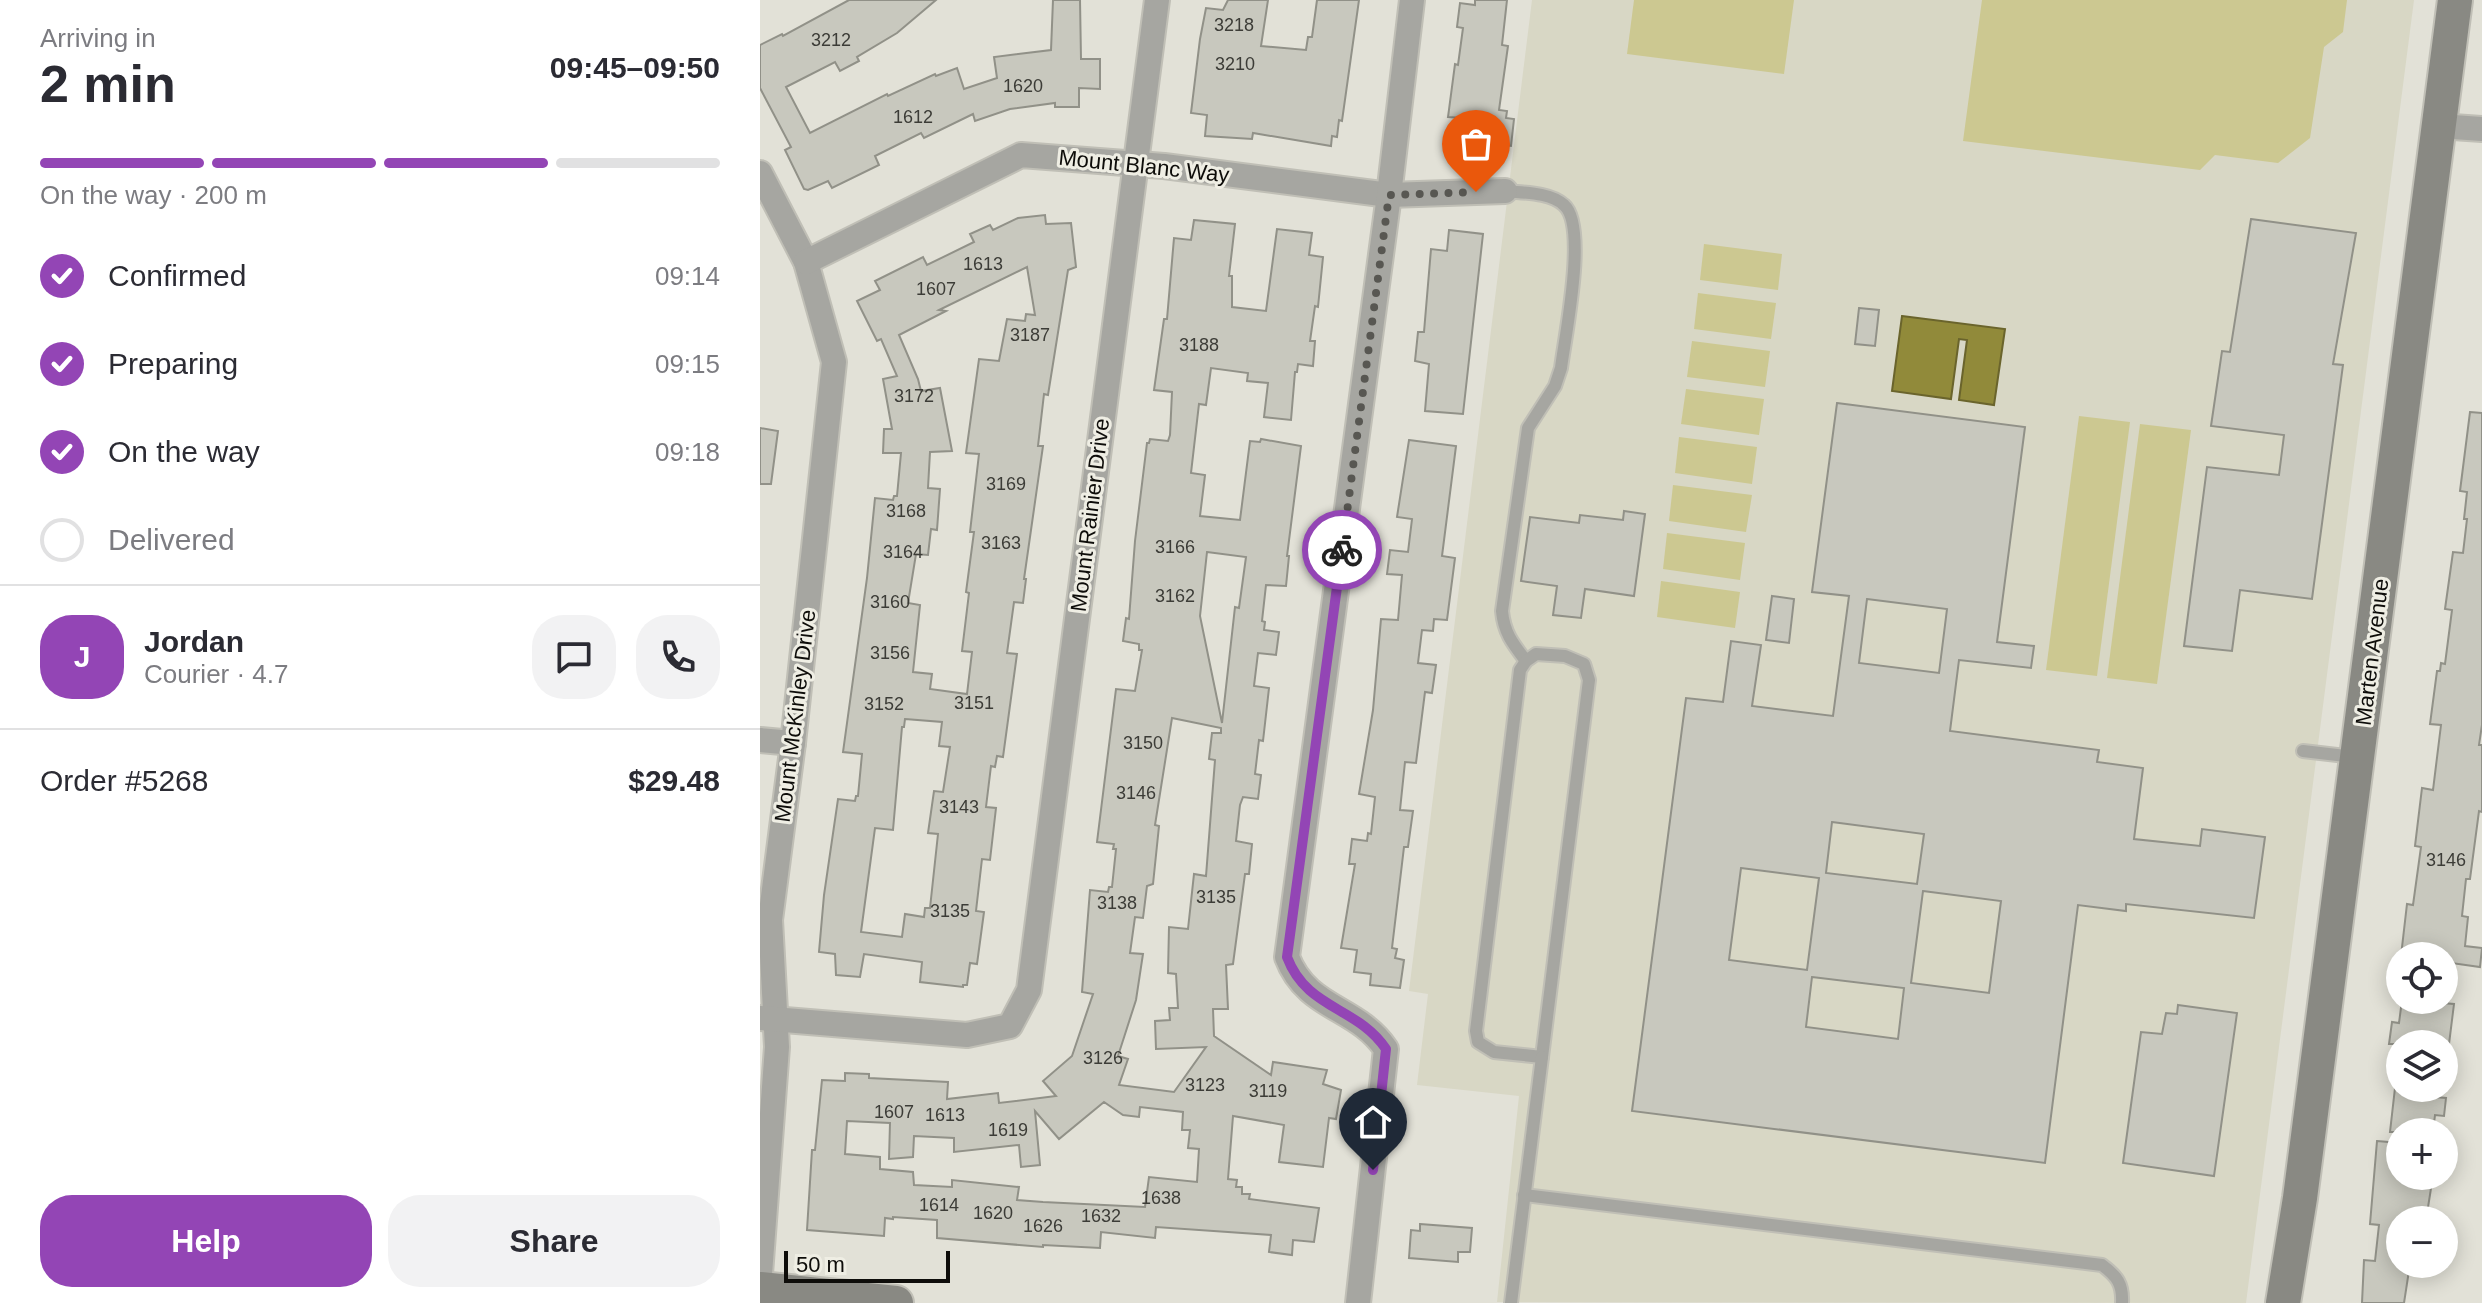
<!DOCTYPE html>
<html lang="en">
<head>
<meta charset="utf-8">
<style>
  :root { --surface:#fff; --page:#f2f2f3; --text:#2b2b33; --muted:#7c7c81; --line:#e1e1e2; --accent:#9345b5 }
  body { margin:0; font-family:Arial,sans-serif; background:var(--page); color:var(--text); height:100vh; display:flex; flex-direction:column; font-size:30px; white-space:nowrap }
  * { box-sizing:border-box; margin:0 }
  p { font-size:26px; color:var(--muted) }
  .icon { flex:none; width:44px; height:44px; fill:none; stroke:currentColor; stroke-width:2; stroke-linecap:round; stroke-linejoin:round }
  .map { position:relative; flex:1; overflow:hidden }
  .panel { display:flex; flex-direction:column; background:var(--surface); width:760px }
  .panel>* { flex:none }
  .tools { position:absolute; left:1626px; top:942px; display:grid; gap:16px }
  .tools a { display:grid; place-items:center; width:72px; height:72px; border-radius:50%; background:var(--surface); box-shadow:0 4px 20px #0003; font-size:40px }
  .scale { position:absolute; left:24px; bottom:20px; width:166px; box-sizing:border-box; padding-left:8px; border:4px solid #0e0d0a; border-top:0; font-size:22px; line-height:28px; white-space:nowrap; color:#0e0d0a; -webkit-text-stroke:6px #efeee4; paint-order:stroke }
  .pin { position:absolute; display:grid; place-items:center; width:68px; height:68px; color:#fff; margin:-82px -34px; border-radius:50% 50% 50% 0; rotate:-45deg; box-shadow:0 0 8px #0007 }
  .pin .icon { rotate:45deg }
  .courier { position:absolute; display:grid; place-items:center; width:80px; height:80px; margin:-40px; border:6px solid #9345b5; border-radius:50%; background:#fff; color:#222; box-shadow:0 2px 10px #0007 }
  .head em { font-style:normal; font-weight:600 }
  .head div { display:flex; flex-direction:column-reverse }
  .head { display:flex; align-items:center; justify-content:space-between; height:136px; padding:0 40px }
  h1 { font-size:52px; font-weight:600; line-height:60px }
  .bar { display:grid; grid-template-columns:repeat(4,1fr); gap:12px 8px; align-content:center; height:96px; padding:0 40px }
  .bar i { height:10px; border-radius:6px; background:var(--line) }
  .bar .active { background:var(--accent) }
  .bar p { grid-column:span 4 }
  .line { display:flex; align-items:center; gap:20px; padding:0 40px; border-top:2px solid var(--line) }
  .line div { flex:1 }
  .round { display:grid; place-items:center; flex:none; width:84px; height:84px; border-radius:32px; background:var(--page) }
  ol { padding:0 40px; list-style:none }
  li { display:flex; align-items:center; gap:24px; height:88px }
  li p { margin-inline-start:auto }
  li .icon { padding:8px; border-radius:50%; background:var(--accent); color:#fff; stroke-width:4 }
  li:last-child { color:var(--muted) }
  li i { width:44px; height:44px; border:4px solid var(--line); border-radius:50% }
  .primary-button { display:flex; gap:16px; margin-top:auto; padding:16px 40px }
  .primary-button a { flex:1; height:92px; border-radius:32px; background:var(--accent); color:#fff; font-size:32px; font-weight:600; line-height:92px; text-align:center }
  .primary-button a+a { background:var(--page); color:var(--text) }
  main { display:flex; flex:1; min-height:0 }
  .map>svg:first-child { display:block }
  .built { fill:#d8d7c5 }
  .green { fill:#ccc891 }
  .water { fill:#918a3a; stroke:#6a642c; stroke-width:2 }
  .building { fill:#c8c8be; stroke:#919188; stroke-width:2; fill-rule:evenodd }
  .lines { fill:none; stroke-linecap:round; stroke-linejoin:round }
  .lane-casing { stroke:#c0bfb6; stroke-width:16 }
  .street-casing { stroke:#c0bfb6; stroke-width:28 }
  .secondary-casing { stroke:#c0bfb6; stroke-width:38 }
  .lane { stroke:#a6a6a1; stroke-width:12 }
  .street { stroke:#a6a6a1; stroke-width:24 }
  .secondary { stroke:#898983; stroke-width:34 }
  .done { stroke:#585752; stroke-width:8; stroke-dasharray:0 14.4 }
  .route { stroke:#9345b5; stroke-width:10 }
  .labels { text-anchor:middle; dominant-baseline:central; stroke-width:6; stroke-linejoin:round; paint-order:stroke }
  .number-label { font-size:18px; fill:#3c3c37 }
  .street-label { font-size:22px; fill:#0e0d0a; stroke:#efeee4 }
</style>
</head>
<body>
<main>
<section class="panel">
<div class="head"><div><h1>2 min</h1><p>Arriving in</p></div><em>09:45–09:50</em></div>
<div class="bar"><i class="active"></i><i class="active"></i><i class="active"></i><i></i><p>On the way · 200 m</p></div>
<ol>
<li><svg class="icon" aria-label="check" viewBox="0 0 24 24"><path d="M5 12l5 5 9-10"/></svg>Confirmed<p>09:14</p></li>
<li><svg class="icon" aria-label="check" viewBox="0 0 24 24"><path d="M5 12l5 5 9-10"/></svg>Preparing<p>09:15</p></li>
<li><svg class="icon" aria-label="check" viewBox="0 0 24 24"><path d="M5 12l5 5 9-10"/></svg>On the way<p>09:18</p></li>
<li><i></i>Delivered</li>
</ol>
<div class="line" style="height:144px"><b class="round" style="background:var(--accent);color:#fff">J</b><div><b>Jordan</b><p>Courier · 4.7</p></div><a class="round"><svg class="icon" aria-label="chat" viewBox="0 0 24 24"><path d="M4 5h16v11H9l-5 4z"/></svg></a><a class="round"><svg class="icon" aria-label="phone" viewBox="0 0 24 24"><path d="M5 4h4l2 5-3 2q2 4 5 5l2-3 5 2v4C11 20 4 13 5 4z"/></svg></a></div>
<div class="line" style="height:104px"><div>Order #5268</div><b>$29.48</b></div>
<div class="primary-button"><a>Help</a><a>Share</a></div>
</section>
<div class="map">
<svg width="1722" height="1303" viewBox="0 0 1722 1303">
  <rect width="100%" height="100%" fill="#e2e1d7"/>
  <path class="built" d="M772 0H1654L1486 1303 737 1302 759 1096 657 1085 668 994 649 991Z"/>
  <g class="green">
    <path d="M874 0H1034L1024 74 867 54Z"/>
    <path d="M1222 0H1587L1583 32 1564 47 1550 138 1518 163 1455 155 1440 170 1203 141Z"/>
    <path d="M944 244 1022 254 1018 290 940 280Z"/>
    <path d="M938 293 1016 303 1011 339 934 329Z"/>
    <path d="M932 341 1010 351 1005 387 927 377Z"/>
    <path d="M926 389 1004 399 999 435 921 424Z"/>
    <path d="M1319 416 1370 422 1337 676 1286 670Z"/>
    <path d="M1380 424 1431 430 1397 684 1347 678Z"/>
    <path d="M919 437 997 447 992 484 915 473Z"/>
    <path d="M913 485 992 495 986 532 909 521Z"/>
    <path d="M907 533 985 543 980 580 903 569Z"/>
    <path d="M901 581 980 592 975 628 897 617Z"/>
  </g>
  <path class="water" d="M1142 316 1245 329 1234 405 1199 400 1207 340 1199 339 1191 399 1132 391Z"/>
  <g class="building">
    <path d="M89 0H176L137 33 97 57 99 61 80 71 75 62 26 87 50 133 127 94 128 96 175 74 176 76 197 68 204 89 237 78 234 57 291 50 293 0H320L321 59H340V89L319 88V107H295V103L250 109 215 121 213 114 164 138 161 133 115 156 119 165 72 188 68 181 48 190 44 189 25 150 31 147 0 88V45L22 34 23 36Z"/>
    <path d="M468 0H508L501 46 546 50 548 37H552L557 0H599L582 121 579 120 577 137 572 136 571 146 493 133 492 139 445 136 447 115 431 113 440 39 446 8 463 10Z"/>
    <path d="M715 0H747L742 45 748 46 739 110 747 111 746 118 754 119 751 146 701 140 703 118 688 117 695 64 698 65 703 28 697 27 700 3 715 5Z"/>
    <path d="M285 215 286 224 311 223 316 267 308 270 288 395 284 394 278 446H283L264 579H266L263 603 254 602 247 653 257 654 243 757 237 756 235 767 231 766 226 807 236 808 230 860 222 859 216 911 224 912 217 964 210 963 207 985H203V987L160 982 162 962 104 954 100 977 76 975 75 954 59 952 64 895 78 799 95 801 96 796H98L102 754 83 752 107 578 115 498 133 500 134 496H137L141 453H123L124 429H132L123 379 137 376 121 339 117 341 97 301 120 290 115 281 163 257 167 265 214 242 210 234 230 225 233 230 258 218ZM267 267 275 315 266 314 265 321 247 319 239 361 219 359 206 453 219 454 210 532H214L206 592 209 593 202 651 212 652 207 694 170 689 172 674 153 672 160 605 148 603 156 554 168 555 171 529 177 530 180 489 168 488 170 452 192 451 180 388 161 391 158 379 139 335 186 311 179 310ZM145 719 182 722 179 746 190 747 183 792 174 791 168 833 178 834 170 908H165L164 917 145 914 142 937 101 932 115 828 133 830 142 727H144Z"/>
    <path d="M1491 219 1596 233 1573 364 1583 365 1552 599 1480 590 1472 651 1424 646 1447 467 1519 475 1524 435 1451 426 1462 351 1470 352Z"/>
    <path d="M434 220 475 224 469 276H472V307L506 311 517 229 552 233 549 255 563 257 558 307 555 306 550 341H555L553 366 538 364 537 372H535L531 420 504 417 508 383 487 381 488 373 451 368 446 405 439 404 431 473 445 475 440 516 480 520 490 441 500 442 501 439 541 446 527 556H529L526 586 506 585 502 621 505 622 504 630 519 632 516 655 498 653 494 686 509 688 503 741 499 740 495 774 501 775 498 799 483 797 480 805 476 841 492 844 489 874H485L473 964 466 965 468 1009H453L454 1036 511 1075 513 1062 567 1070 563 1084 581 1090 576 1119 569 1118 563 1167 519 1162 524 1125 473 1116 468 1179 477 1180 476 1187H482V1194H490L489 1199 559 1208 554 1242 533 1240 532 1255 509 1252 511 1235 396 1227 395 1238 341 1232 340 1248 283 1245V1247L177 1238V1220L133 1217V1219L125 1218 124 1236 47 1230 52 1150H55L62 1080 85 1081V1073L109 1074V1078L188 1082 187 1099 238 1093 239 1103 296 1096 283 1081 312 1056 333 994 322 992 330 890 348 892 349 887H352L356 849H353L354 844 337 842 356 689 375 691 382 650H379V644L363 641 366 618 369 619 375 541 387 443H389L390 439 408 441 410 435 412 392 394 390 404 319H407L414 238 431 240ZM447 552 486 557 479 608 475 607 462 723 440 616ZM412 718 461 728V733H452L449 759 455 760 446 876 434 874 428 929 409 927 408 973 416 974 418 1008H409L410 1020 395 1021 396 1049 446 1047 414 1092 359 1085 368 1059 358 1056 376 1000 383 954 370 953 375 917 383 918 387 886 393 884 399 826 395 825ZM344 1102 363 1115 379 1117 380 1107 423 1112 422 1130H430L428 1148 439 1149 437 1182 389 1177 385 1207 283 1202 257 1200 259 1187 192 1180V1187L154 1185 153 1172 120 1169V1157L85 1154 87 1121 130 1123 129 1159 153 1157 154 1136 194 1138V1152L259 1145 261 1167 280 1165 275 1111 299 1139Z"/>
    <path d="M689 230 723 234 703 414 665 411 669 364 655 361 658 332H664L671 249 687 251Z"/>
    <path d="M1099 308 1119 310 1115 346 1095 344Z"/>
    <path d="M1077 403 1265 427 1237 642 1274 646 1271 668 1199 660 1190 731 1339 750 1337 762 1383 768 1374 839 1440 846 1442 829 1505 837 1494 918 1366 904V911L1318 905 1285 1163 872 1111 926 698 963 702 971 641 1001 645 992 706 1073 716 1089 596 1052 592ZM1107 599 1187 609 1179 673 1099 663ZM1072 822 1164 834 1157 884 1066 873ZM981 868 1059 878 1047 970 969 960ZM1163 891 1241 901 1229 993 1151 983ZM1052 977 1144 988 1138 1039 1046 1027Z"/>
    <path d="M1710 412 1722 413V725L1719 745H1722V812L1719 811 1710 879H1706L1702 916 1708 917 1705 946 1722 948 1720 967 1684 962V956H1641L1647 904 1653 905 1661 847 1655 846 1662 788 1673 790 1681 725 1670 724 1677 671H1680L1681 663 1685 664 1692 610 1685 609 1693 552 1703 553 1707 519H1704L1707 492 1700 491Z"/>
    <path d="M0 428 18 431 11 484H0Z"/>
    <path d="M649 440 696 446 682 556 695 558 687 620 674 619 673 631 662 630 658 663 676 665 672 693 665 692 656 763 645 762 640 810 653 811 648 847H644L632 948 637 949 635 958 644 960 640 988 610 985 611 974 594 972 597 950 581 948 595 864H589L592 839 607 841 608 833 611 834 615 797 599 794 613 710 621 619 638 620 642 575 627 574 630 550 648 552 652 519 637 517Z"/>
    <path d="M864 511 885 514 874 596 825 589 821 618 793 615 797 586 761 581 770 517 819 523 820 515 863 520Z"/>
    <path d="M1012 596 1034 599 1029 643 1006 640Z"/>
    <path d="M1642 1000 1694 1004 1689 1044H1629L1632 1022 1639 1023Z"/>
    <path d="M1418 1005 1477 1013 1454 1176 1363 1163 1381 1032 1402 1034 1406 1013 1417 1014Z"/>
    <path d="M1635 1088H1676L1675 1097 1686 1098 1684 1116 1675 1115 1673 1132H1630Z"/>
    <path d="M1617 1141 1640 1143V1178L1672 1182 1666 1220H1640V1264H1650L1644 1303H1602L1604 1260 1615 1261 1619 1225 1610 1224Z"/>
    <path d="M660 1224 712 1228 710 1252H698V1262L649 1258 651 1230 660 1231Z"/>
  </g>
  <g class="lines">
    <g class="lane-casing">
      <g id="lane">
        <path d="M745 191C763 193 790 192 804 205 828 226 805 336 801 368L795 386 768 428 742 611C744 633 753 644 766 661"/>
        <path d="M776 654 805 656 824 664 829 680 782 1057 734 1052 718 1042 716 1031 760 670 766 661Z"/>
        <path d="M1543 751 1594 757"/>
        <path d="M764 1195 1342 1265C1357 1276 1363 1284 1362 1303"/>
        <path d="M751 1303 782 1057"/>
      </g>
    </g>
    <g class="street-casing">
      <g id="street">
        <path d="M1679 126 1722 129"/>
        <path d="M0 173 46 262 74 362 33 743 10 920 17 1047 0 1274"/>
        <path d="M46 262 261 155 404 166 629 195 745 191"/>
        <path d="M0 740 33 743"/>
        <path d="M0 1018 207 1035 250 1026 269 990 397 0"/>
        <path d="M598 1303 626 1049C597 1006 547 1010 527 957L629 195 652 0"/>
      </g>
    </g>
    <g class="secondary-casing">
      <g id="secondary">
        <path d="M0 1289 136 1303"/>
        <path d="M1523 1303 1540 1198 1695 0"/>
      </g>
    </g>
    <use href="#lane" class="lane"/>
    <use href="#street" class="street"/>
    <use href="#secondary" class="secondary"/>
  </g>
  <g class="lines">
    <path class="done" d="M582 550 629 195 716 192"/>
    <path class="route" d="M582 550 527 957C547 1010 597 1006 626 1049L613 1170"/>
  </g>
  <g class="labels">
    <g class="number-label">
      <text x="474" y="25">3218</text>
      <text x="71" y="40">3212</text>
      <text x="475" y="64">3210</text>
      <text x="263" y="86">1620</text>
      <text x="153" y="117">1612</text>
      <text x="223" y="264">1613</text>
      <text x="176" y="289">1607</text>
      <text x="270" y="335">3187</text>
      <text x="439" y="345">3188</text>
      <text x="154" y="396">3172</text>
      <text x="246" y="484">3169</text>
      <text x="146" y="511">3168</text>
      <text x="241" y="543">3163</text>
      <text x="415" y="547">3166</text>
      <text x="143" y="552">3164</text>
      <text x="415" y="596">3162</text>
      <text x="130" y="602">3160</text>
      <text x="130" y="653">3156</text>
      <text x="214" y="703">3151</text>
      <text x="124" y="704">3152</text>
      <text x="383" y="743">3150</text>
      <text x="376" y="793">3146</text>
      <text x="199" y="807">3143</text>
      <text x="1686" y="860">3146</text>
      <text x="456" y="897">3135</text>
      <text x="357" y="903">3138</text>
      <text x="190" y="911">3135</text>
      <text x="343" y="1058">3126</text>
      <text x="445" y="1085">3123</text>
      <text x="508" y="1091">3119</text>
      <text x="134" y="1112">1607</text>
      <text x="185" y="1115">1613</text>
      <text x="248" y="1130">1619</text>
      <text x="401" y="1198">1638</text>
      <text x="179" y="1205">1614</text>
      <text x="233" y="1213">1620</text>
      <text x="341" y="1216">1632</text>
      <text x="283" y="1226">1626</text>
    </g>
    <g class="street-label">
      <text transform="translate(384 166) rotate(6)">Mount Blanc Way</text>
      <text transform="translate(330 515) rotate(-83)">Mount Rainier Drive</text>
      <text transform="translate(1612 652) rotate(-83)">Marten Avenue</text>
      <text transform="translate(35 716) rotate(-83)">Mount McKinley Drive</text>
    </g>
  </g>
</svg>
<div class="tools">
<a><svg class="icon" aria-label="locate" viewBox="0 0 24 24"><circle cx="12" cy="12" r="6"/><path d="M12 2v4M12 18v4M2 12h4M18 12h4"/></svg></a>
<a><svg class="icon" aria-label="layers" viewBox="0 0 24 24"><path d="M12 4l9 5-9 5-9-5zM3 14l9 5 9-5"/></svg></a>
<a>+</a>
<a>−</a>
</div>
<div class="scale">50 m</div>
<div class="pin" style="left:716px;top:192px;background:#ea580c"><svg class="icon" aria-label="bag" viewBox="0 0 24 24"><path d="M5 8h14l-1 12H6zM9 8a3 3 0 0 1 6 0"/></svg></div>
<div class="pin" style="left:613px;top:1170px;background:#1f2937"><svg class="icon" aria-label="home" viewBox="0 0 24 24"><path d="M3 11l9-7 9 7M6 9v11h12V9"/></svg></div>
<div class="courier" style="left:582px;top:550px"><svg class="icon" aria-label="bike" viewBox="0 0 24 24"><circle cx="6" cy="16" r="4"/><circle cx="18" cy="16" r="4"/><path d="M6 16l4-8h5l3 8M10 8l3 8H6M13 5h3"/></svg></div>
</div>
</main>
</body>
</html>
